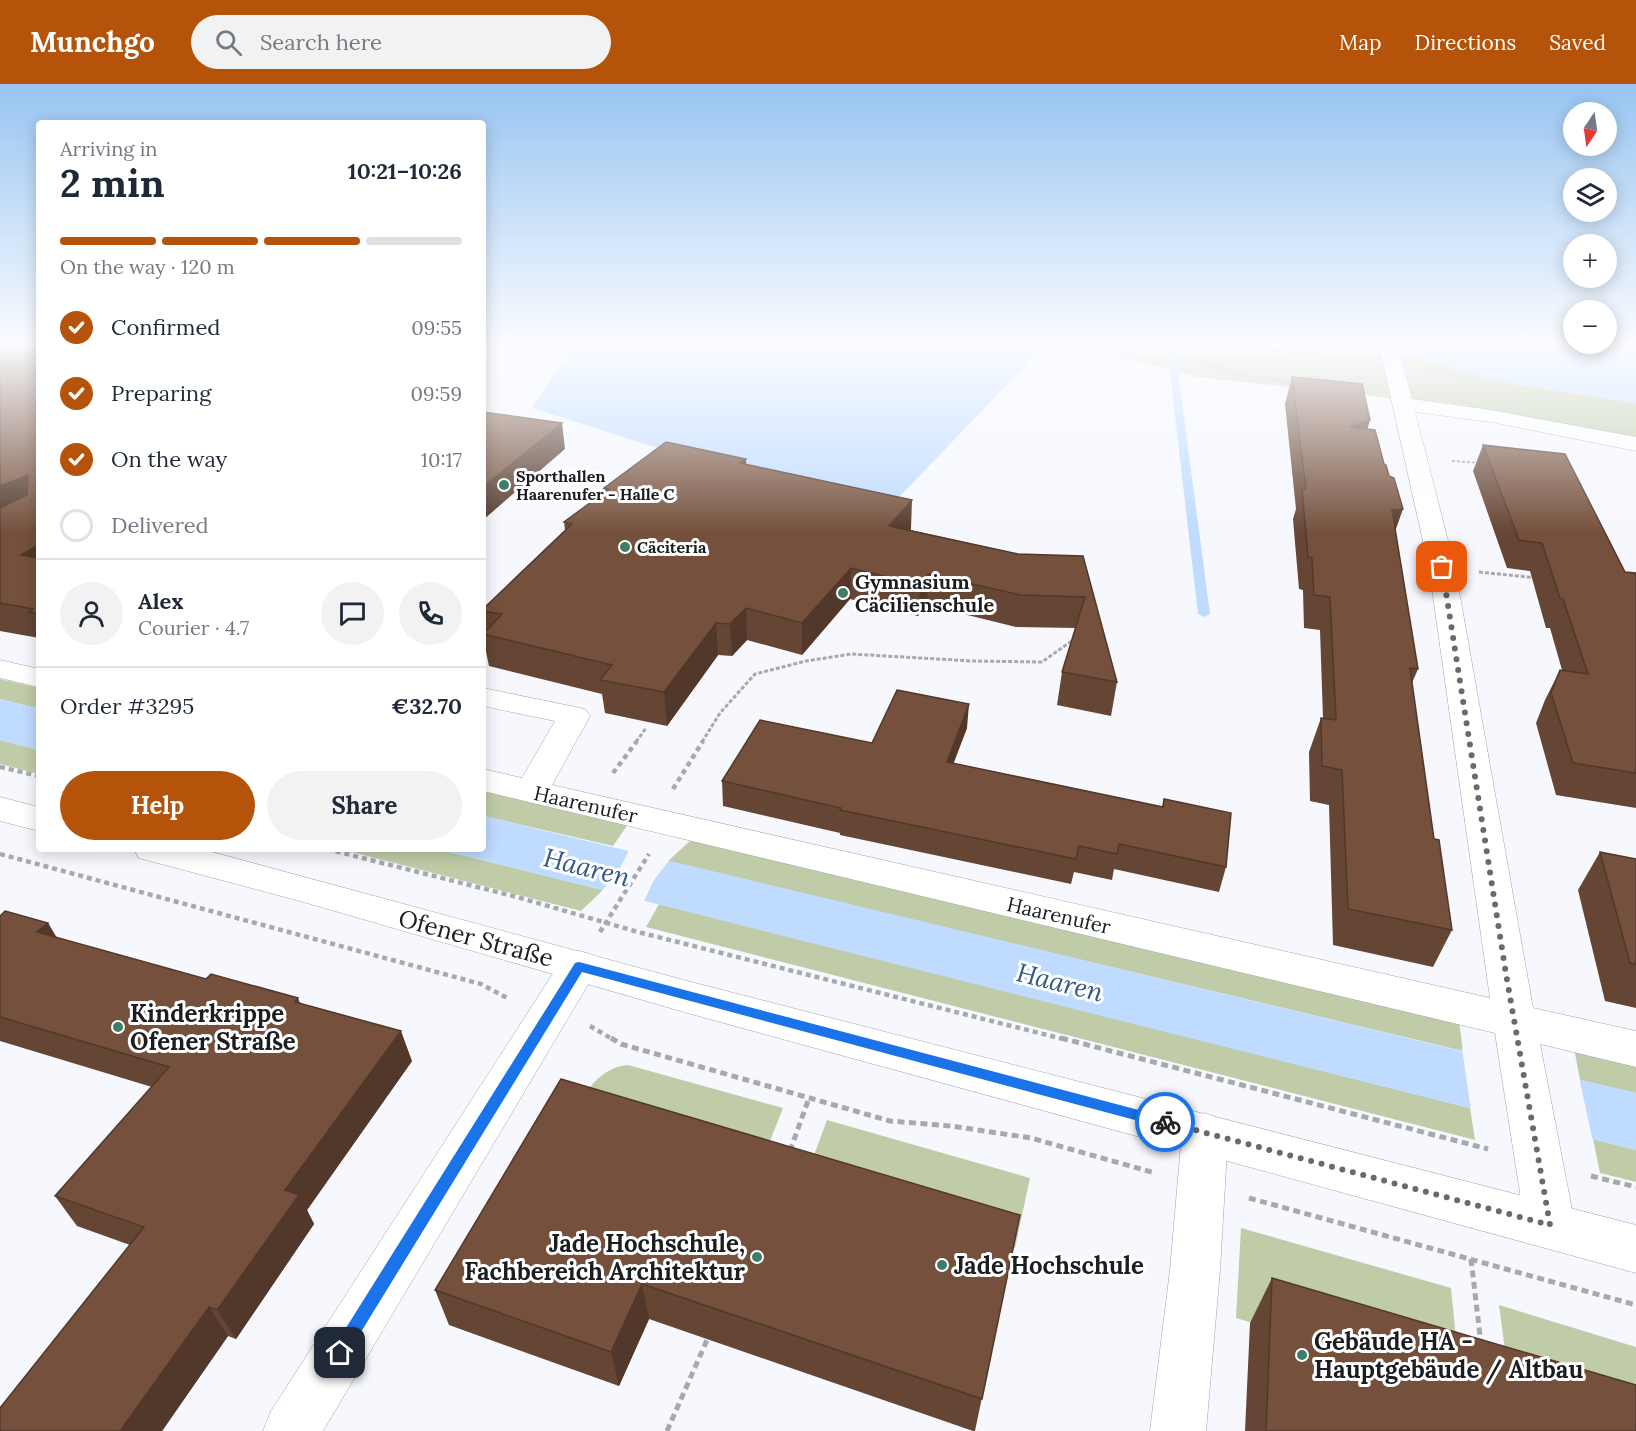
<!DOCTYPE html>
<html lang="en">
<head>
<meta charset="utf-8">
<style>
  :root { --surface:#fff; --page:#f2f2f3; --text:#1f2937; --muted:#747a83; --line:#e0e1e3; --accent:#b45309 }
  body { margin:0; font-family:Lora,serif; background:var(--page); color:var(--text); height:100vh; display:flex; flex-direction:column; font-size:22px; white-space:nowrap }
  * { box-sizing:border-box; margin:0 }
  p { font-size:20px; color:var(--muted) }
  .icon { flex:none; width:33px; height:33px; fill:none; stroke:currentColor; stroke-width:2; stroke-linecap:round; stroke-linejoin:round }
  .map { position:relative; flex:1; overflow:hidden }
  .panel { position:absolute; left:36px; top:36px; width:450px; height:732px; display:flex; flex-direction:column; background:var(--surface); border-radius:6px; box-shadow:0 3px 15px #0003 }
  .panel>* { flex:none }
  .needle { width:39px; rotate:193deg }
  .controls { position:absolute; left:1563px; top:18px; display:grid; gap:12px }
  .controls a { display:grid; place-items:center; width:54px; height:54px; border-radius:50%; background:var(--surface); box-shadow:0 3px 15px #0003; font-size:30px }
  .pin { position:absolute; display:grid; place-items:center; width:51px; height:51px; color:#fff; margin:-26px; border-radius:12px; box-shadow:0 3px 9px #0006 }
  .courier { position:absolute; display:grid; place-items:center; width:60px; height:60px; margin:-30px; border:4px solid #1a73e8; border-radius:50%; background:#fff; color:#222; box-shadow:0 2px 8px #0007 }
  .head em { font-style:normal; font-weight:800 }
  .head div { display:flex; flex-direction:column-reverse }
  .head { display:flex; align-items:center; justify-content:space-between; height:102px; padding:0 24px }
  h1 { font-size:39px; font-weight:800; line-height:45px }
  .bar { display:grid; grid-template-columns:repeat(4,1fr); gap:9px 6px; align-content:center; height:72px; padding:0 24px }
  .bar i { height:8px; border-radius:4px; background:var(--line) }
  .bar .current { background:var(--accent) }
  .bar p { grid-column:span 4 }
  .line { display:flex; align-items:center; gap:15px; padding:0 24px; border-top:2px solid var(--line) }
  .line div { flex:1 }
  .round { display:grid; place-items:center; flex:none; width:63px; height:63px; border-radius:32px; background:var(--page) }
  ol { padding:0 24px; list-style:none }
  li { display:flex; align-items:center; gap:18px; height:66px }
  li p { margin-inline-start:auto }
  li .icon { padding:6px; border-radius:50%; background:var(--accent); color:#fff; stroke-width:4 }
  li:last-child { color:var(--muted) }
  li i { width:33px; height:33px; border:3px solid var(--line); border-radius:50% }
  .action { display:flex; gap:12px; margin-top:auto; padding:12px 24px }
  .action a { flex:1; height:69px; border-radius:36px; background:var(--accent); color:#fff; font-size:24px; font-weight:800; line-height:69px; text-align:center }
  .action a+a { background:var(--page); color:var(--text) }
  header { display:flex; align-items:center; gap:36px; box-sizing:border-box; height:84px; padding:0 30px; background:var(--accent); color:#fff }
  header strong { font-size:28px }
  nav { display:flex; gap:33px; margin-inline-start:auto; font-size:21px }
  .search { width:420px; height:54px; background:var(--page); display:flex; align-items:center; gap:15px; box-sizing:border-box; padding:0 21px; border-radius:33px; color:var(--muted); font-size:22px }
  .map>svg:first-child { display:block }
  .green { fill:#c0cca8 }
  .water { fill:#bfdbff }
  .pier { fill:#f6f8fe }
  .lines { fill:none; stroke-linecap:round; stroke-linejoin:round }
  .stream { fill:#bfdbff; fill-rule:evenodd }
  .minor-casing { stroke:#a2a4ae; stroke-width:1 }
  .major-casing { stroke:#a2a4ae; stroke-width:1 }
  .path-far3 { stroke:#a7a9ae; stroke-width:2; stroke-dasharray:3 2; stroke-linecap:butt }
  .path-far2 { stroke:#a7a9ae; stroke-width:3; stroke-dasharray:4 2; stroke-linecap:butt }
  .path-far1 { stroke:#a7a9ae; stroke-width:4.5; stroke-dasharray:5 4; stroke-linecap:butt }
  .path { stroke:#a7a9ae; stroke-width:5; stroke-dasharray:7 4.5; stroke-linecap:butt }
  .minor { fill:#fff; fill-rule:evenodd }
  .major { fill:#fff; fill-rule:evenodd }
  .wall { fill:#654534 }
  .shaded-wall { fill:#52382a }
  .building { fill:#75503c; stroke:#52382a; stroke-width:1.5 }
  .route { fill:#1a73e8 }
  .done { stroke:#686a6e; stroke-width:6; stroke-dasharray:0 10.8 }
  .poi-dot { fill:#3d7d6a; stroke:#fff; stroke-width:2 }
  .labels { text-anchor:middle; dominant-baseline:central; stroke-width:6; stroke-linejoin:round; paint-order:stroke }
  .far-poi-label { font-size:16px; font-weight:bold; fill:#1c1d21; stroke:#fff; text-anchor:start }
  .poi-label { font-size:20px; font-weight:bold; fill:#1c1d21; stroke:#fff; text-anchor:start }
  .street-label { font-size:20px; fill:#1c1d21; stroke:#fff }
  .near-street-label { font-size:24px; fill:#1c1d21; stroke:#fff }
  .near-poi-label { font-size:24px; font-weight:bold; fill:#1c1d21; stroke:#fff; text-anchor:start }
  .near-water-label { font-size:26px; font-style:italic; fill:#335886; stroke:#fff }
</style>
</head>
<body>
<header>
<strong>Munchgo</strong>
<div class="search"><svg class="icon" aria-label="search" viewBox="0 0 24 24"><circle cx="10" cy="10" r="6"/><path d="M15 15l6 6"/></svg>Search here</div>
<nav><a>Map</a><a>Directions</a><a>Saved</a></nav>
</header>
<div class="map">
<svg width="1636" height="1347" viewBox="0 0 1636 1347">
  <rect width="100%" height="100%" fill="#f6f8fe"/>
  <g class="green">
    <path d="M1074 260H1275L1367 267 1412 272 1510 299 1636 319V355L1375 312 1197 293Z"/>
    <path d="M0 595 39 604V625L0 615Z"/>
    <path d="M0 656 39 666V690L0 680Z"/>
    <path d="M483 706 628 740 613 762 483 732Z"/>
    <path d="M691 756 1459 937 1463 967 668 777Z"/>
    <path d="M340 765H438L603 806 581 827Z"/>
    <path d="M659 820 1470 1024 1475 1056 646 843Z"/>
    <path d="M1574 964 1636 978V1009L1580 996Z"/>
    <path d="M628 981 783 1024 758 1087 572 1032C585 1009 598 984 628 981Z"/>
    <path d="M827 1036 1030 1094 1015 1164 803 1101Z"/>
    <path d="M1593 1055 1636 1066V1098L1600 1089Z"/>
    <path d="M1241 1144 1451 1204 1461 1303 1236 1234Z"/>
    <path d="M1499 1221 1636 1263V1347L1512 1319Z"/>
  </g>
  <g class="water">
    <path d="M579 260H1046L900 412 834 420 532 324 572 264Z"/>
    <path d="M1275 260H1636V319L1510 299 1412 272Z"/>
    <path d="M0 615 39 625V666L0 656Z"/>
    <path d="M483 732 1636 1009V1066L438 765H483Z"/>
  </g>
  <g class="pier">
    <path d="M630 764 671 774 654 796 643 819 600 809 619 786Z"/>
    <path d="M1462 964 1579 993 1593 1058 1471 1027Z"/>
  </g>
  <g class="lines">
    <path class="stream" d="M1169 260H1177L1178 288 1210 530 1204 533 1198 530 1170 288Z"/>
    <g class="minor-casing">
      <g id="minor">
        <path d="M1379 260H1397L1412 315 1491 326 1636 353V367L1491 338 1415 328 1455 484 1533 924 1636 947V983L1540 960 1575 1141 1567 1157 1550 1164 1533 1157 1525 1141 1495 949 483 707V685L522 694 555 637 483 622V604L585 625 590 632 552 701 1490 914 1429 484Z"/>
        <path d="M0 576 39 585V603L0 594Z"/>
        <path d="M579 867 593 871 599 882 323 1347H263L271 1327 565 871Z"/>
        <path d="M1205 1029 1221 1035 1228 1049 1220 1186 1206 1347H1150L1170 1186 1182 1049 1189 1035Z"/>
      </g>
    </g>
    <g class="major-casing">
      <g id="major">
        <path d="M0 713 39 723V747L0 737Z"/>
        <path d="M134 765H201L691 898 1636 1141V1189L691 930 300 817 139 774Z"/>
      </g>
    </g>
    <g class="path-far3">
      <path d="M1427 284 1478 297"/>
      <path d="M1295 298 1237 291 1203 277 1209 260 1358 275"/>
      <path d="M1452 377 1481 379"/>
      <path d="M556 409 597 417"/>
    </g>
    <g class="path-far2">
      <path d="M1479 488 1537 494"/>
      <path d="M636 658 646 644"/>
      <path d="M702 658 720 629 755 590 806 577 851 570 972 577 1042 578 1073 556"/>
    </g>
    <g class="path-far1">
      <path d="M0 683 39 692"/>
      <path d="M613 689 637 657"/>
      <path d="M673 705 703 657"/>
      <path d="M327 765 517 813 638 848 1067 956"/>
      <path d="M0 770 481 900 509 915"/>
      <path d="M600 848 649 770"/>
      <path d="M590 942 614 956"/>
    </g>
    <g class="path">
      <path d="M611 954 621 960 890 1037 951 1042 1031 1054 1155 1089"/>
      <path d="M1061 954 1488 1065"/>
      <path d="M790 1067 809 1014"/>
      <path d="M1591 1092 1636 1103"/>
      <path d="M1249 1114 1636 1221"/>
      <path d="M1471 1175 1481 1260"/>
      <path d="M667 1347 707 1256"/>
    </g>
    <use href="#minor" class="minor"/>
    <use href="#major" class="major"/>
  </g>
  <g class="wall">
    <path d="M0 260H39V554L0 547Z"/>
    <path d="M1292 293 1367 345 1395 446 1418 585 1412 599 1434 755 1452 846 1433 883 1333 861 1329 721 1310 717 1309 668 1321 634H1323L1320 546 1304 544 1303 506 1299 505 1293 435 1296 425 1285 320Z"/>
    <path d="M1483 361 1625 488 1636 489V724L1556 711 1536 639 1545 616 1560 586H1562L1550 544H1546L1530 487 1507 484 1473 387Z"/>
    <path d="M746 381 911 445 910 446 1018 470 1083 472 1117 598 1111 632 1057 621 1062 588 1076 544 1016 543 927 521 918 532 850 515 802 571 747 556 732 572 718 571 667 642 605 629 602 610 489 582 483 553V549L485 546 483 536V525L565 446 564 438 604 409V404Z"/>
    <path d="M967 644 953 679 1162 723 1164 715 1226 783 1219 808 1114 785 1112 796 1074 788 1071 800 840 751V749L723 722 722 697 872 659Z"/>
    <path d="M1600 768 1636 775V924L1605 917 1578 806Z"/>
    <path d="M0 832 48 839 56 854 206 895 298 914 300 919 412 977 307 1126 314 1140 236 1255 228 1252 162 1347H0L130 1161 77 1142 55 1112 152 1003 0 957Z"/>
    <path d="M1020 1131 975 1347H973L649 1235 619 1302 449 1241 435 1206Z"/>
    <path d="M1272 1194 1636 1347H1245L1250 1239Z"/>
  </g>
  <g class="shaded-wall">
    <path d="M1370 336 1362 364 1350 343Z"/>
    <path d="M562 339 565 365 483 436V403Z"/>
    <path d="M746 375 747 403 740 379Z"/>
    <path d="M28 391 39 415 0 436V402Z"/>
    <path d="M912 416 911 445 887 472 889 442Z"/>
    <path d="M1403 425 1392 456V426Z"/>
    <path d="M39 461V498L21 471Z"/>
    <path d="M851 484 850 515 802 571V539Z"/>
    <path d="M929 490 927 521 918 532 920 501Z"/>
    <path d="M746 524 747 556 732 572 730 540Z"/>
    <path d="M716 539 718 571 667 642 664 608Z"/>
    <path d="M969 620 967 644 945 702 947 678Z"/>
    <path d="M48 839 66 869 37 848Z"/>
    <path d="M401 947 412 977 307 1126 314 1140 236 1255 217 1226 285 1106Z"/>
    <path d="M642 1200 649 1235 619 1302 611 1268Z"/>
    <path d="M209 1223 228 1252 162 1347H120Z"/>
  </g>
  <g class="building">
    <path d="M0 260H39V302L38 309H39V461L21 471 39 474V530L29 528 33 525 0 519V424L27 411 28 391 0 402Z"/>
    <path d="M1292 293 1362 300 1370 336 1350 343 1375 346 1384 380 1386 381 1389 392 1394 394 1403 425 1392 426 1418 585 1410 584 1434 755 1439 756 1452 846 1348 825 1342 686 1322 682 1321 634 1336 636 1330 513 1314 511 1312 474 1308 473 1302 405H1306Z"/>
    <path d="M483 328 562 339 483 403Z"/>
    <path d="M666 358 746 375 740 379 912 416 889 442 1018 470 1083 472 1117 598 1062 588 1085 513 1020 511 929 490 920 501 851 484 802 539 746 524 730 540 716 539 664 608 600 596 612 581 483 550 502 530 483 527V525L572 440 564 438 609 405 604 404Z"/>
    <path d="M1483 361 1565 370 1625 488 1636 489V689L1573 679 1551 609 1560 586 1588 590 1563 515 1560 514 1542 459 1519 456Z"/>
    <path d="M897 606 969 620 947 678 1163 723 1164 715 1231 729 1226 783 1119 760 1117 770 1079 762 1076 775 840 726 841 724 722 697 760 636 872 659Z"/>
    <path d="M1600 768 1636 775V880L1630 879Z"/>
    <path d="M5 827 48 839 37 848 206 895 211 890 298 914 295 918 401 947 285 1106 299 1111 217 1226 209 1223 120 1347H0V1324L144 1143 55 1112 169 983 0 933V832Z"/>
    <path d="M561 995 1020 1131 982 1315 642 1200 611 1268 435 1206Z"/>
    <path d="M1272 1194 1636 1301V1347H1266Z"/>
  </g>
  <linearGradient id="sky" x2="0" y2="1"><stop stop-color="#97c4f1"/><stop offset="0.58" stop-color="#fbfcff"/><stop offset="1" stop-color="#fbfcff" stop-opacity="0"/></linearGradient>
  <rect width="1636" height="449" fill="url(#sky)"/>
  <path class="route" d="M579 878 1165 1033 1169 1034 1171 1038 1169 1043 1165 1044 582 888 345 1274 340 1277 334 1274 332 1269 334 1263 575 879Z"/>
  <g class="lines">
    <path class="done" d="M1165 1038 1550 1141 1506 890 1442 483"/>
  </g>
  <g class="poi-dot">
    <circle cx="504" cy="401" r="6"/>
    <circle cx="625" cy="463" r="6"/>
    <circle cx="843" cy="509" r="6"/>
    <circle cx="118" cy="943" r="6"/>
    <circle cx="757" cy="1173" r="6"/>
    <circle cx="942" cy="1181" r="6"/>
    <circle cx="1302" cy="1271" r="6"/>
  </g>
  <g class="labels">
    <g class="far-poi-label">
      <text x="516" y="392">Sporthallen<tspan x="516" dy="18">Haarenufer - Halle C</tspan></text>
      <text x="637" y="463">Cäciteria</text>
    </g>
    <g class="poi-label">
      <text x="855" y="497">Gymnasium<tspan x="855" dy="23">Cäcilienschule</tspan></text>
    </g>
    <g class="street-label">
      <text transform="translate(586 720) rotate(13)">Haarenufer</text>
      <text transform="translate(1059 831) rotate(13)">Haarenufer</text>
    </g>
    <g class="near-street-label">
      <text transform="translate(476 854) rotate(15)">Ofener Straße</text>
    </g>
    <g class="near-poi-label">
      <text x="130" y="929">Kinderkrippe<tspan x="130" dy="28">Ofener Straße</tspan></text>
      <text x="745" y="1159" text-anchor="end">Jade Hochschule,<tspan x="745" dy="28">Fachbereich Architektur</tspan></text>
      <text x="954" y="1181">Jade Hochschule</text>
      <text x="1314" y="1257">Gebäude HA -<tspan x="1314" dy="28">Hauptgebäude / Altbau</tspan></text>
    </g>
    <g class="near-water-label">
      <text transform="translate(587 783) rotate(14)">Haaren</text>
      <text transform="translate(1060 898) rotate(14)">Haaren</text>
    </g>
  </g>
</svg>
<div class="controls">
<a><svg class="needle" viewBox="-14 -14 28 28"><path d="M0-13l5 13h-10z" fill="#e53935"/><path d="M0 13l5-13h-10z" fill="#747a83"/></svg></a>
<a><svg class="icon" aria-label="layers" viewBox="0 0 24 24"><path d="M12 4l9 5-9 5-9-5zM3 14l9 5 9-5"/></svg></a>
<a>+</a>
<a>−</a>
</div>
<div class="pin" style="left:1442px;top:483px;background:#ea580c"><svg class="icon" aria-label="bag" viewBox="0 0 24 24"><path d="M5 8h14l-1 12H6zM9 8a3 3 0 0 1 6 0"/></svg></div>
<div class="pin" style="left:340px;top:1269px;background:#1f2937"><svg class="icon" aria-label="home" viewBox="0 0 24 24"><path d="M3 11l9-7 9 7M6 9v11h12V9"/></svg></div>
<div class="courier" style="left:1165px;top:1038px"><svg class="icon" aria-label="bike" viewBox="0 0 24 24"><circle cx="6" cy="16" r="4"/><circle cx="18" cy="16" r="4"/><path d="M6 16l4-8h5l3 8M10 8l3 8H6M13 5h3"/></svg></div>
<section class="panel">
<div class="head"><div><h1>2 min</h1><p>Arriving in</p></div><em>10:21–10:26</em></div>
<div class="bar"><i class="current"></i><i class="current"></i><i class="current"></i><i></i><p>On the way · 120 m</p></div>
<ol>
<li><svg class="icon" aria-label="check" viewBox="0 0 24 24"><path d="M5 12l5 5 9-10"/></svg>Confirmed<p>09:55</p></li>
<li><svg class="icon" aria-label="check" viewBox="0 0 24 24"><path d="M5 12l5 5 9-10"/></svg>Preparing<p>09:59</p></li>
<li><svg class="icon" aria-label="check" viewBox="0 0 24 24"><path d="M5 12l5 5 9-10"/></svg>On the way<p>10:17</p></li>
<li><i></i>Delivered</li>
</ol>
<div class="line" style="height:108px"><a class="round"><svg class="icon" aria-label="person" viewBox="0 0 24 24"><circle cx="12" cy="8" r="4"/><path d="M4 21q1-7 8-7t8 7"/></svg></a><div><b>Alex</b><p>Courier · 4.7</p></div><a class="round"><svg class="icon" aria-label="chat" viewBox="0 0 24 24"><path d="M4 5h16v11H9l-5 4z"/></svg></a><a class="round"><svg class="icon" aria-label="phone" viewBox="0 0 24 24"><path d="M5 4h4l2 5-3 2q2 4 5 5l2-3 5 2v4C11 20 4 13 5 4z"/></svg></a></div>
<div class="line" style="height:78px"><div>Order #3295</div><b>€32.70</b></div>
<div class="action"><a>Help</a><a>Share</a></div>
</section>
</div>
</body>
</html>
